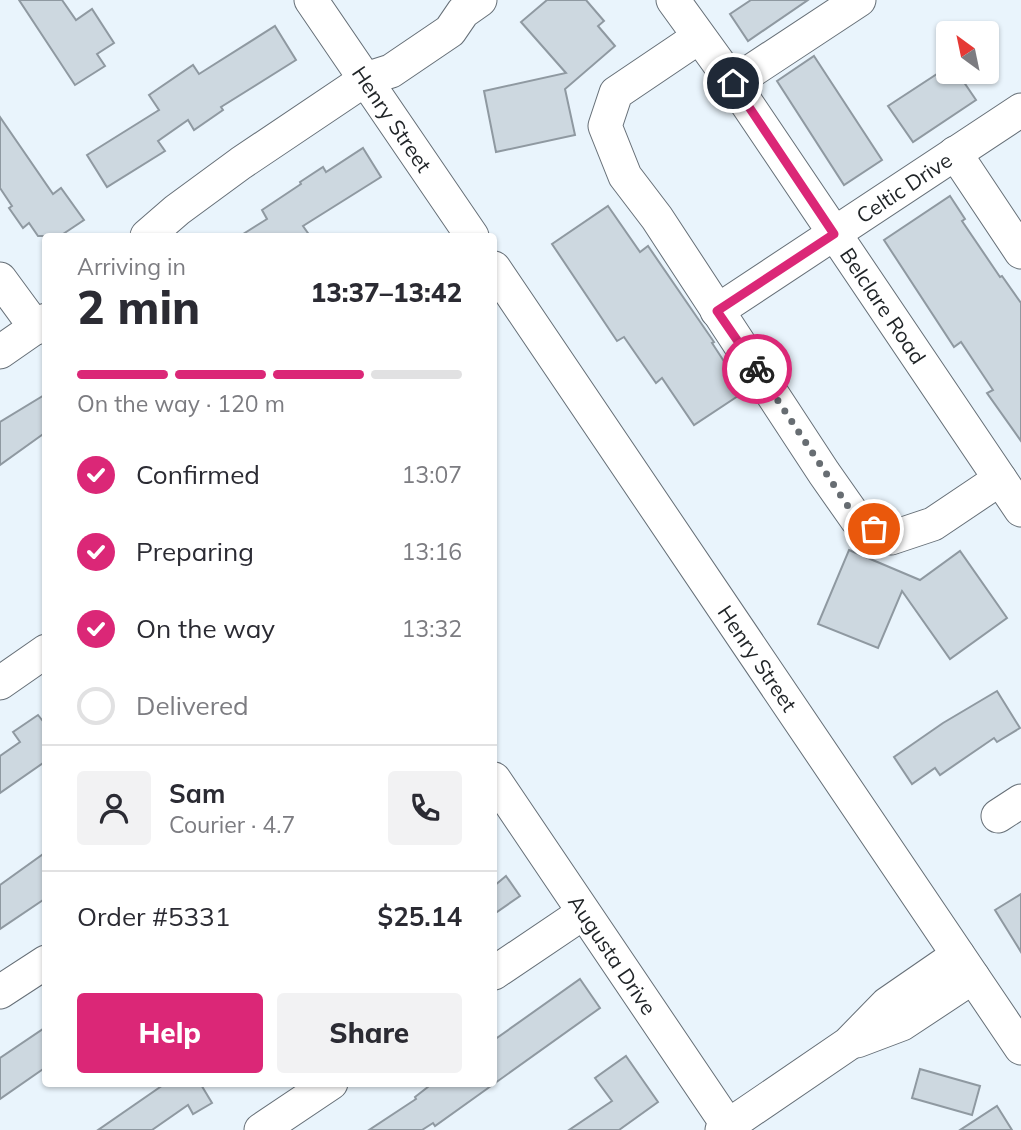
<!DOCTYPE html>
<html lang="en">
<head>
<meta charset="utf-8">
<style>
  :root { --surface:#fff; --page:#f2f2f3; --text:#2b2b33; --muted:#7c7c81; --line:#e1e1e2; --accent:#db2777 }
  body { margin:0; font-family:Mulish,sans-serif; background:var(--page); color:var(--text); height:100vh; display:flex; flex-direction:column; font-size:26px; white-space:nowrap }
  * { box-sizing:border-box; margin:0 }
  p { font-size:23px; color:var(--muted) }
  .icon { flex:none; width:38px; height:38px; fill:none; stroke:currentColor; stroke-width:2; stroke-linecap:round; stroke-linejoin:round }
  .map { position:relative; flex:1; overflow:hidden }
  .details { position:absolute; left:42px; top:233px; width:455px; height:854px; display:flex; flex-direction:column; background:var(--surface); border-radius:7px; box-shadow:0 2px 5px #0004 }
  .details>* { flex:none }
  .needle { width:46px; rotate:327deg }
  .fabs { position:absolute; left:936px; top:21px; display:grid; gap:14px }
  .fabs a { display:grid; place-items:center; width:63px; height:63px; border-radius:7px; background:var(--surface); box-shadow:0 2px 5px #0004; font-size:35px }
  .pin { position:absolute; display:grid; place-items:center; width:60px; height:60px; color:#fff; margin:-30px; border:4px solid #fff; border-radius:50%; box-shadow:0 2px 7px #0007 }
  .courier { position:absolute; display:grid; place-items:center; width:70px; height:70px; margin:-35px; border:5px solid #db2777; border-radius:50%; background:#fff; color:#222; box-shadow:0 2px 9px #0007 }
  .head em { font-style:normal; font-weight:800 }
  .head div { display:flex; flex-direction:column-reverse }
  .head { display:flex; align-items:center; justify-content:space-between; height:119px; padding:0 35px }
  h1 { font-size:46px; font-weight:800; line-height:52px }
  .bar { display:grid; grid-template-columns:repeat(4,1fr); gap:10px 7px; align-content:center; height:84px; padding:0 35px }
  .bar i { height:9px; border-radius:5px; background:var(--line) }
  .bar .current { background:var(--accent) }
  .bar p { grid-column:span 4 }
  .line { display:flex; align-items:center; gap:18px; padding:0 35px; border-top:2px solid var(--line) }
  .line div { flex:1 }
  .round { display:grid; place-items:center; flex:none; width:74px; height:74px; border-radius:7px; background:var(--page) }
  ol { padding:0 35px; list-style:none }
  li { display:flex; align-items:center; gap:21px; height:77px }
  li p { margin-inline-start:auto }
  li .icon { padding:7px; border-radius:50%; background:var(--accent); color:#fff; stroke-width:4 }
  li:last-child { color:var(--muted) }
  li i { width:38px; height:38px; border:4px solid var(--line); border-radius:50% }
  .action { display:flex; gap:14px; margin-top:auto; padding:14px 35px }
  .action a { flex:1; height:80px; border-radius:7px; background:var(--accent); color:#fff; font-size:28px; font-weight:800; line-height:80px; text-align:center }
  .action a+a { background:var(--page); color:var(--text) }
  .map>svg:first-child { display:block }
  .building { fill:#cdd8e0; stroke:#8f99a1; stroke-width:2 }
  .lines { fill:none; stroke-linecap:round; stroke-linejoin:round }
  .minor-casing { stroke:#666f77; stroke-width:35 }
  .minor { stroke:#fff; stroke-width:33 }
  .done { stroke:#676d72; stroke-width:7; stroke-dasharray:0 12.6 }
  .route { stroke:#db2777; stroke-width:9 }
  .labels { text-anchor:middle; dominant-baseline:central; stroke-width:7; stroke-linejoin:round; paint-order:stroke }
  .street-label { font-size:21px; fill:#212528; stroke:#e9f4fc }
</style>
</head>
<body>
<div class="map">
<svg width="1021" height="1130" viewBox="0 0 1021 1130">
  <rect width="100%" height="100%" fill="#e9f4fc"/>
  <g class="building">
    <path d="M19 0H62L76 20 92 9 114 43 97 54 105 66 75 85Z"/>
    <path d="M547 0H586L604 21 598 26 615 46 565 89 575 135 496 152 484 91 566 73 521 22Z"/>
    <path d="M751 0H808L748 41 730 14Z"/>
    <path d="M275 26 296 60 221 107 223 110 194 130 188 120 158 141 165 151 107 187 87 155 159 110 149 95 193 65 199 74Z"/>
    <path d="M814 56 882 160 844 185 777 81Z"/>
    <path d="M940 72H957L976 100 913 142 888 106Z"/>
    <path d="M0 117 53 194 61 188 84 220 60 236H38L29 223 23 228 9 208 12 206 0 188Z"/>
    <path d="M363 148 381 177 303 226 310 236H240L267 219 262 210 301 184 300 182 323 167 326 172Z"/>
    <path d="M950 196 965 219 962 221 1000 277 1002 276 1021 303V441L987 393 993 390 961 342 954 347 884 240Z"/>
    <path d="M608 206 640 252 648 246 714 342 712 343 744 392 694 425 662 378 656 383 624 337 617 341 552 244Z"/>
    <path d="M46 394V432L0 465V422Z"/>
    <path d="M849 550 920 580 960 551 1007 618 950 659 902 591 878 648 818 624Z"/>
    <path d="M997 691 1020 728 997 742 994 738 940 775 935 768 912 784 894 757 943 723Z"/>
    <path d="M38 715 46 725V761L0 793V756L20 742 13 732Z"/>
    <path d="M46 852V898L0 929V885Z"/>
    <path d="M506 876 520 896 494 914V886Z"/>
    <path d="M1021 894V952L995 910Z"/>
    <path d="M580 979 600 1008 435 1126 433 1123 422 1130H369L416 1099 415 1097 433 1083H494V1040Z"/>
    <path d="M46 1027V1067L0 1099V1058Z"/>
    <path d="M626 1056 658 1102 619 1130H569L612 1101 595 1078Z"/>
    <path d="M920 1069 980 1086 972 1115 912 1098Z"/>
    <path d="M166 1083H200L212 1103 193 1114 188 1105 152 1130H98Z"/>
    <path d="M997 1106 1012 1130H960Z"/>
  </g>
  <g class="lines">
    <g class="minor-casing">
      <g id="minor">
        <path id="s1" d="M311 0 472 236"/>
        <path id="s2" d="M673 0 733 83 1021 510"/>
        <path d="M699 37 616 93 605 126 625 176 657 218 824 473 857 520 891 538 933 524 1000 479"/>
        <path d="M733 83 859 0"/>
        <path d="M955 153 1021 252"/>
        <path d="M147 236 177 210 241 163 366 79 391 71 450 31 463 12 480 0"/>
        <path id="s3" d="M494 268 1021 1048"/>
        <path d="M0 279 36 328"/>
        <path id="s4" d="M717 311 1021 110"/>
        <path d="M0 352 46 320"/>
        <path d="M0 683 46 651"/>
        <path id="s5" d="M494 779 731 1130"/>
        <path d="M998 816 1021 801"/>
        <path d="M494 973 583 913"/>
        <path d="M0 992 46 962"/>
        <path d="M857 1041 902 1024 973 977"/>
        <path d="M261 1130 331 1083"/>
        <path d="M722 1130 848 1044 887 1004 958 955"/>
      </g>
    </g>
    <use href="#minor" class="minor"/>
  </g>
  <g class="lines">
    <path class="done" d="M757 369 857 520 874 529"/>
    <path class="route" d="M733 83 834 234 717 311 757 369"/>
  </g>
  <g class="labels">
    <g class="street-label">
      <text stroke="none"><textPath href="#s1" startOffset="144">Henry Street</textPath></text>
      <text stroke="none"><textPath href="#s4" startOffset="224">Celtic Drive</textPath></text>
      <text stroke="none"><textPath href="#s2" startOffset="371">Belclare Road</textPath></text>
      <text stroke="none"><textPath href="#s3" startOffset="471">Henry Street</textPath></text>
      <text stroke="none"><textPath href="#s5" startOffset="212">Augusta Drive</textPath></text>
    </g>
  </g>
</svg>
<div class="fabs">
<a><svg class="needle" viewBox="-14 -14 28 28"><path d="M0-13l5 13h-10z" fill="#e53935"/><path d="M0 13l5-13h-10z" fill="#7c7c81"/></svg></a>
</div>
<div class="pin" style="left:874px;top:529px;background:#ea580c"><svg class="icon" aria-label="bag" viewBox="0 0 24 24"><path d="M5 8h14l-1 12H6zM9 8a3 3 0 0 1 6 0"/></svg></div>
<div class="pin" style="left:733px;top:83px;background:#1f2937"><svg class="icon" aria-label="home" viewBox="0 0 24 24"><path d="M3 11l9-7 9 7M6 9v11h12V9"/></svg></div>
<div class="courier" style="left:757px;top:369px"><svg class="icon" aria-label="bike" viewBox="0 0 24 24"><circle cx="6" cy="16" r="4"/><circle cx="18" cy="16" r="4"/><path d="M6 16l4-8h5l3 8M10 8l3 8H6M13 5h3"/></svg></div>
<section class="details">
<div class="head"><div><h1>2 min</h1><p>Arriving in</p></div><em>13:37–13:42</em></div>
<div class="bar"><i class="current"></i><i class="current"></i><i class="current"></i><i></i><p>On the way · 120 m</p></div>
<ol>
<li><svg class="icon" aria-label="check" viewBox="0 0 24 24"><path d="M5 12l5 5 9-10"/></svg>Confirmed<p>13:07</p></li>
<li><svg class="icon" aria-label="check" viewBox="0 0 24 24"><path d="M5 12l5 5 9-10"/></svg>Preparing<p>13:16</p></li>
<li><svg class="icon" aria-label="check" viewBox="0 0 24 24"><path d="M5 12l5 5 9-10"/></svg>On the way<p>13:32</p></li>
<li><i></i>Delivered</li>
</ol>
<div class="line" style="height:126px"><a class="round"><svg class="icon" aria-label="person" viewBox="0 0 24 24"><circle cx="12" cy="8" r="4"/><path d="M4 21q1-7 8-7t8 7"/></svg></a><div><b>Sam</b><p>Courier · 4.7</p></div><a class="round"><svg class="icon" aria-label="phone" viewBox="0 0 24 24"><path d="M5 4h4l2 5-3 2q2 4 5 5l2-3 5 2v4C11 20 4 13 5 4z"/></svg></a></div>
<div class="line" style="height:91px"><div>Order #5331</div><b>$25.14</b></div>
<div class="action"><a>Help</a><a>Share</a></div>
</section>
</div>
</body>
</html>
